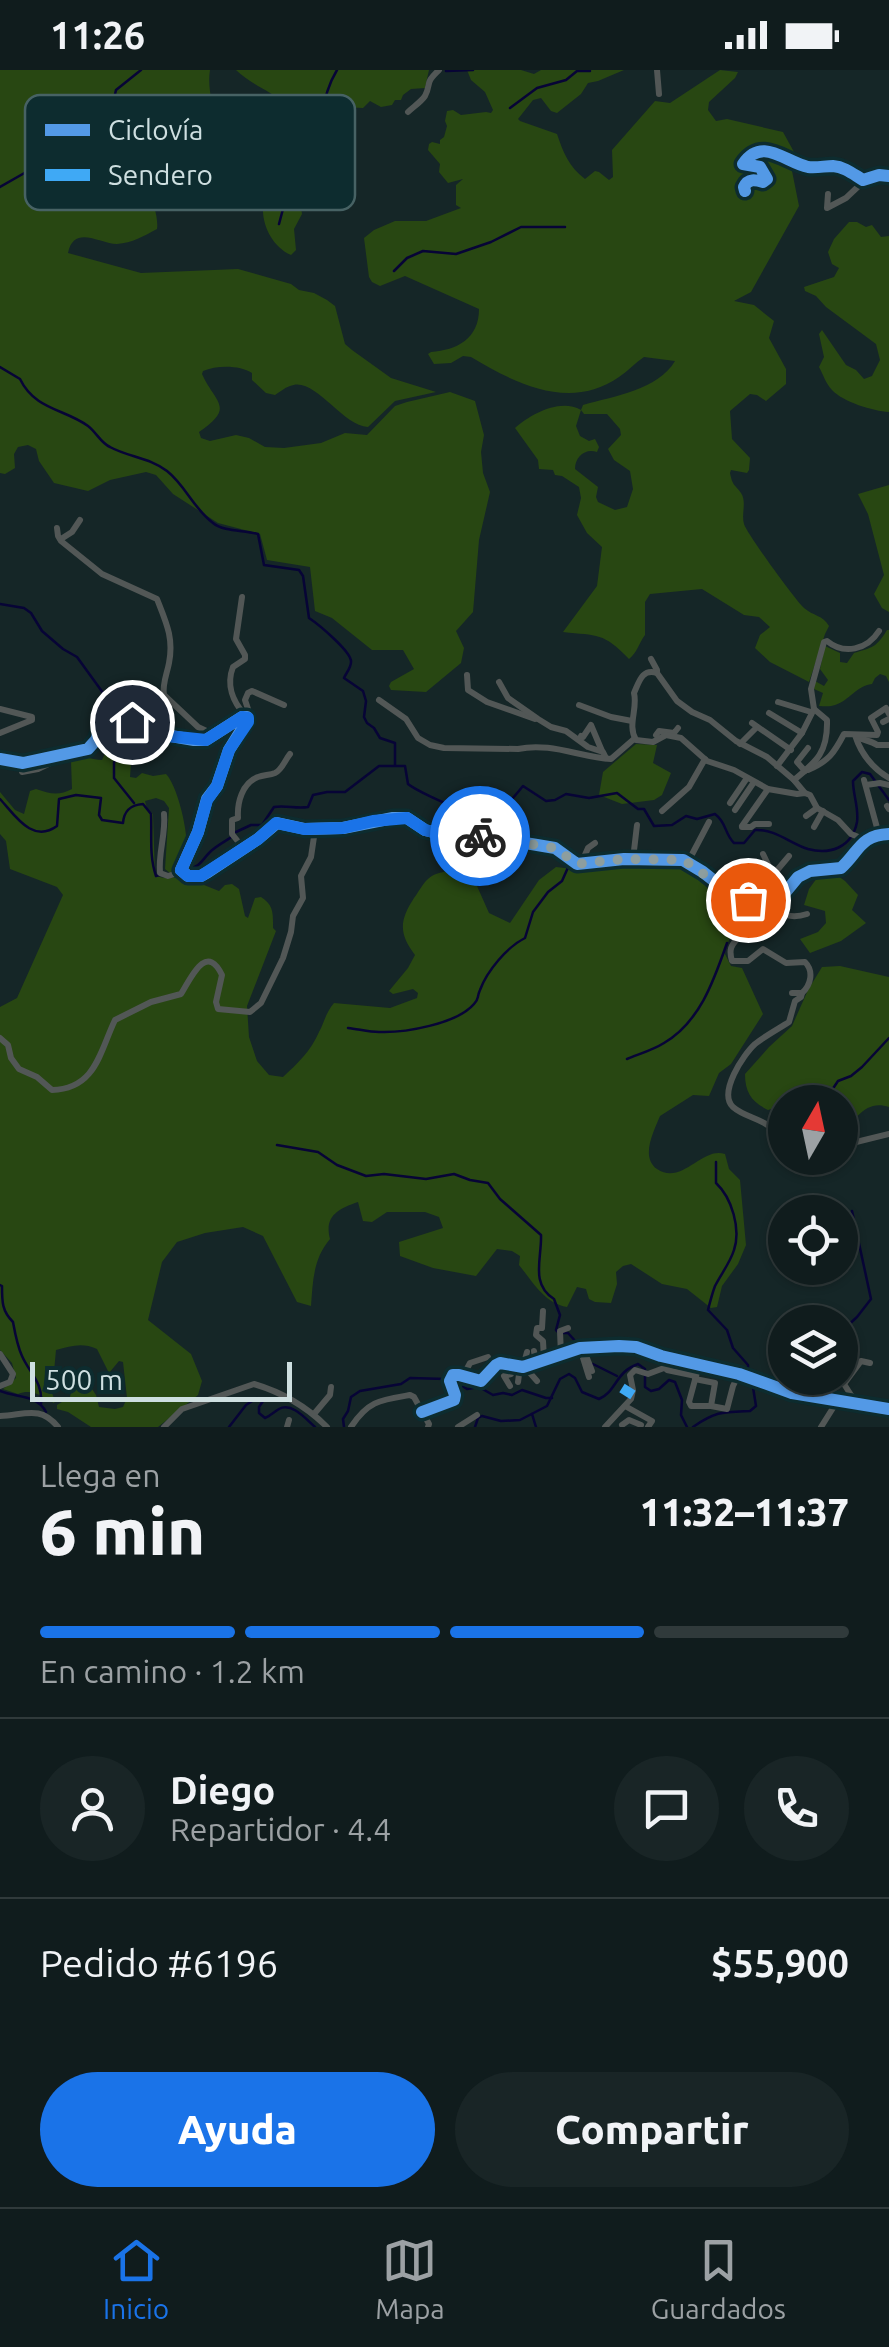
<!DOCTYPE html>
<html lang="es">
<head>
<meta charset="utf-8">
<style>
  :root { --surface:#101c1d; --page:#192526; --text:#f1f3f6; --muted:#9ca1a4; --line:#303a3b; --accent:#1a73e8 }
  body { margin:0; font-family:Ubuntu,sans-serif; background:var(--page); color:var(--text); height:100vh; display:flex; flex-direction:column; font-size:38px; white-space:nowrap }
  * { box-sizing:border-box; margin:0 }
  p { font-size:32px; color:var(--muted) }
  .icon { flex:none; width:55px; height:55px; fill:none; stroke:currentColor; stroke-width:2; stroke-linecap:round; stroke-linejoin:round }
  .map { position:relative; height:1357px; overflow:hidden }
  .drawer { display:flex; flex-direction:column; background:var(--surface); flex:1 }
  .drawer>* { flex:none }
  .needle { width:65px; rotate:9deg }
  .fabs { position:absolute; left:768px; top:1015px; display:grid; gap:20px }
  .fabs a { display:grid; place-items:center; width:90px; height:90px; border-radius:50%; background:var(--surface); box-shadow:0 2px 8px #0004,0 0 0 2px var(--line); font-size:50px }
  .scale { position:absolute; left:30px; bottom:25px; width:262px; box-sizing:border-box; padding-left:10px; border:5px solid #cedfe0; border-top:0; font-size:28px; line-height:35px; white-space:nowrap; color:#cedfe0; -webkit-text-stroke:8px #0d2c2f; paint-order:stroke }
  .pin { position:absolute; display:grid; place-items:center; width:85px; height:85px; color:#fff; margin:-42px; border:5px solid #fff; border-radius:50%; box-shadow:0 2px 10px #0007 }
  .courier { position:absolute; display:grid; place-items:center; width:100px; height:100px; margin:-50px; border:8px solid #1a73e8; border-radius:50%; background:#fff; color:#222; box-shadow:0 2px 12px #0007 }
  .overview em { font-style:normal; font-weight:800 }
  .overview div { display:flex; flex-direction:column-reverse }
  .overview { display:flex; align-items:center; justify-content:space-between; height:170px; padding:0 40px }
  h1 { font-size:65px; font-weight:800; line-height:75px }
  .bar { display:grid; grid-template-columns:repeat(4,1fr); gap:15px 10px; align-content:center; height:120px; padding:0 40px }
  .bar i { height:12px; border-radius:8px; background:var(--line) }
  .bar .active { background:var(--accent) }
  .bar p { grid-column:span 4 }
  .line { display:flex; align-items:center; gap:25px; padding:0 40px; border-top:2px solid var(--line) }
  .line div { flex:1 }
  .round { display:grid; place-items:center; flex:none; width:105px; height:105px; border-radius:52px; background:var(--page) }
  .cta { display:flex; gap:20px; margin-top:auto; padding:20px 40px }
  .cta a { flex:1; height:115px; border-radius:60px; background:var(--accent); color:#fff; font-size:40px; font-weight:800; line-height:115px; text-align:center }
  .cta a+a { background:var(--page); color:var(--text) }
  .status { display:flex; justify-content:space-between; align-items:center; height:70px; padding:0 50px; background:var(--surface); direction:ltr }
  .status svg { height:28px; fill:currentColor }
  .tab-bar { display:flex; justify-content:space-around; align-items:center; height:140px; border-top:2px solid var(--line); background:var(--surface); font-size:28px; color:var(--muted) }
  .tab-bar a { display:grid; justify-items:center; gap:5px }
  .tab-bar .active { color:var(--accent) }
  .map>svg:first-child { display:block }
  .green { fill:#284712; fill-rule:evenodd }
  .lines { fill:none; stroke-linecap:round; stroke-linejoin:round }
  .stream { stroke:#070436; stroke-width:2.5 }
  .minor { stroke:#525756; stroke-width:6 }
  .quiet { stroke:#3fa9f5; stroke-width:10; stroke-dasharray:20 10; stroke-linecap:butt }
  .cycleway-casing { stroke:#0d2c2f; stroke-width:19 }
  .cycleway { stroke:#5399e6; stroke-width:12 }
  .done { stroke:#8d9e9f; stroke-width:10; stroke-dasharray:0 18 }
  .route { stroke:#1a73e8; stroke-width:12 }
  .key { fill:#0d2c2f; stroke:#476264; stroke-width:2.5 }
  .key-label { font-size:28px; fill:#cedfe0 }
</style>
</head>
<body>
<div class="status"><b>11:26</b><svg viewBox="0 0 49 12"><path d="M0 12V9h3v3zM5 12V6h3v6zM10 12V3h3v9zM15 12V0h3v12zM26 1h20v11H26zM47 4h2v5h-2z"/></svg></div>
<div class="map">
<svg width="889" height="1357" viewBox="0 0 889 1357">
  <rect width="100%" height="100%" fill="#152627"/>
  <g class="green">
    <path d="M0 0H210C205 30 227 55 196 80H182L160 69 156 52 148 51 138 63 129 68 125 82C139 96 160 139 157 159 144 166 132 173 117 174 100 174 74 154 68 183L141 203 238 199 291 214 299 220 314 223 327 230 335 236 345 274 352 280 391 308 436 322 395 331 368 357C341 355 314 305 290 316 284 318 280 322 275 325L266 323 252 310V303C240 295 217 295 203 301L202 304C215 333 236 337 199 362L201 368 210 371 236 365 249 368 265 377 284 378 321 373 345 363 367 365 395 336 407 332 450 322 475 331 484 365 481 382 483 403 490 422 479 470 473 542 456 561 464 578 461 593 426 622 391 620 389 616 391 612 414 599 403 580H372L332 548 315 541 310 497 267 490 260 464 218 453 173 424 156 405 146 402 110 410 88 421 54 413 39 391 36 379 28 375 18 377 14 384 15 398 5 404 0 403Z"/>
    <path d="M236 0H429L425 18 411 19 403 25 401 30H395L392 35 381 37 370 31 363 38 343 37 334 45 331 51 335 55 331 71 324 75 313 92 316 99 314 105 305 112 299 123 302 144 294 159 296 180 291 185C273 177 262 156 263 137L270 139 276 136 274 120 280 102 304 92V80L313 57C294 29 261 23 236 0Z"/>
    <path d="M467 0H521L534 4 541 0H624L598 11 588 13 581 24 557 43 551 41 541 28 533 30 518 49 520 51 557 64C563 82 569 97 585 109L595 101 599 102 609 110 613 107 612 80 655 31 670 33 720 0 738 2 735 8 709 32 708 40 716 51 727 49 783 62 794 82 792 101 799 136 751 222 734 231 754 235 774 251 769 268 786 299V314L766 331 757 325 750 324 730 341 732 369 750 388 749 400 747 403 731 400 730 403C733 417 734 413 741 423 747 432 741 444 744 454 747 464 796 531 804 538 813 546 823 545 829 556L825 564 809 612 770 592 755 578 760 565 770 557 759 547 744 545 702 519 650 524 645 532V565C639 573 637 583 629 589 603 562 598 566 563 562L597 516 602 477 587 463 577 445 581 428 579 417 562 406 555 405 553 400 539 399 538 390 515 358C531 344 560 328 581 340L583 335C614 326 658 320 675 291L644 287C635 293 628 301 619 307 570 341 516 314 471 287L463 286 451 293 434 294 428 284 431 282C457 280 479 269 479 239L405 206 380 216 372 212 369 207 364 168 374 160 395 151H426L461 138 456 135V115L463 109 448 113 439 102 440 94 428 80 429 74 432 72 440 74V70L444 67 447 56 445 51 447 41 453 40 461 45 486 42 491 43 493 40 485 22 471 10ZM581 340 584 344H607L620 359 621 365 608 379 614 390 630 401 633 419 627 437 615 440 598 432 596 427 598 417 575 399C575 387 585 378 597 382L599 377 595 369 589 371 580 366 576 356Z"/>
    <path d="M849 152H857L866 157 872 155 881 167 889 166V342C873 341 843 332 832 320 826 314 823 304 819 297L824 287 819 264 822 260 846 295 856 300 864 309 872 306 880 290 876 274 826 237 816 226 805 221 804 217 834 207 839 198 832 194 828 182 834 169Z"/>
    <path d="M889 415V542L882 538 874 524 884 505 868 444 858 424Z"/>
    <path d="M887 560H889V612L886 606 880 604 875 608 872 614C856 616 850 630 835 635 830 637 824 636 819 636L823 623 814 619 815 611 824 616 828 610 820 599 825 576 840 583V592L847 593 854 583C873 577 876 578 887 560Z"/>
    <path d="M114 653H118L124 666 133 667 130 707 136 708 142 703 153 706 166 704C178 716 190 768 186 784 184 794 179 798 170 803L165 799 169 738 164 731 156 728 145 731 147 739 153 744 155 806 164 808 184 807 219 821 225 815 232 814 239 819 245 846 248 848 255 828 261 827C274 835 273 844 273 858L276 861 247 936 249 967 257 991 269 1005 283 1007C297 994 311 981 319 962 325 951 325 944 334 933L390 938 417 928 418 923 413 919 393 924 389 921 408 898 415 885C399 864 399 851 414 828 418 823 423 813 428 809 438 800 454 801 467 802L477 816 489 843 510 853 539 810 556 797 589 801 615 797 666 795 685 797 733 833 735 856 724 882 731 896 742 898 763 944 731 994 719 1003 709 1026 693 1025 660 1046C654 1061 640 1087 657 1099 682 1116 702 1076 725 1084L729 1099 740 1110 746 1175 738 1194 722 1216 717 1237 711 1238 687 1219 662 1214 631 1194 623 1196 616 1202 617 1214 611 1233 595 1232 589 1229 586 1219 577 1217 567 1237C544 1233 533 1212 519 1195L520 1186 512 1181 497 1179 476 1206 433 1198 400 1186 399 1172 443 1158 439 1147 425 1142H387L372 1152 363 1151 358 1132C338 1139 324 1146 330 1169 313 1189 313 1211 311 1236L297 1232 263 1166 243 1157 205 1163 177 1172 162 1192 148 1250 191 1284 202 1311 198 1325 158 1357H91L68 1342 57 1339V1335L70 1327 73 1313H88L96 1325 99 1337 115 1339 123 1337 127 1328 123 1292 119 1291 109 1303 97 1279C82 1272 71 1276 56 1280L52 1323 55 1331 54 1333C42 1327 33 1318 18 1324L3 1319 16 1308 12 1293 0 1280V937L17 928 63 825 57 817 10 799 6 771 0 764V722L15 740 24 744 30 721 36 719C50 724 59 726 72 719L71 691 77 685C86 686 92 690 102 690L107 679 105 673Z"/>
    <path d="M636 674 657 675 653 693 671 703 662 725 654 730 622 734 599 725 603 702Z"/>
    <path d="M835 804 845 811 858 825 852 840 866 853 841 871 810 883 800 869 818 862 826 853 825 841 804 835 809 819 817 808Z"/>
    <path d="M840 896 889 907V1037C865 1029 856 1050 840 1065V1032H785V1035L768 1040C752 1032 745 1023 745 1004L769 977 792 956 808 920 822 897Z"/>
  </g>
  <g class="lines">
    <g class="stream">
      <path d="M446 1 473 0"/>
      <path d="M510 38 537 18 566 10 577 1H590"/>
      <path d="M0 117 35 97 56 91 66 69 75 66 106 45 112 37 116 20 141 0"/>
      <path d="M279 154 291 109 297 99 306 94C308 79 316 69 319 55 324 35 326 18 337 0"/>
      <path d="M394 201 407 188 423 181 456 184 491 172 521 157H565"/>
      <path d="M0 297 20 309C35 340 65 339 88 356 96 362 101 373 110 377 128 387 151 388 167 401 185 415 194 439 213 453 224 462 244 460 258 464L264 495 299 500 303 506 309 548C318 554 352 582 351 592 351 598 346 603 344 608L363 621 366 631 364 647 367 653 374 658 380 668 395 673V695"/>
      <path d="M0 534 24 538 31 543 42 561 63 579 77 587 106 627 107 638 110 640"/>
      <path d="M113 647 124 683 122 688 114 692V708L134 733"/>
      <path d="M0 729C15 745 32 774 57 756L59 729 76 725 101 728 99 745 102 750 123 753C124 741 130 735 143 734L151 744C152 765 149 786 156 806L159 805"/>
      <path d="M236 762 251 755H262L274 737C286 735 296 739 308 737L313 725 327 722H345L379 696H405L408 714C414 719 448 736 456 736 462 736 468 732 474 731L473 740C497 753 510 731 523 716L546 731 555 730 566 724 589 728 617 723 638 739H644L654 756 672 755 686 746 697 749 715 744C727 753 724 763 734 773H744L755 760C776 759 789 773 808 779 829 785 852 778 857 752 859 738 853 725 853 711L862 702 870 704 889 730"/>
      <path d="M185 799C200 798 201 791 210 782 216 776 224 772 230 768"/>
      <path d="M348 958C358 959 369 962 379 962 404 963 457 954 474 934 480 927 476 929 480 920 487 901 507 877 525 868L533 842 548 822 562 811 570 793"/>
      <path d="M627 989C639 984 653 980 664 973 700 952 714 910 727 873"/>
      <path d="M824 1032 838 1011 851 1006 862 997 889 968"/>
      <path d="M277 1075 318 1082 337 1095 366 1106 384 1104 426 1109 454 1104 470 1110 488 1113 500 1129 541 1165C542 1188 530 1214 554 1229L560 1245 556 1260 559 1263H568L578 1274"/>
      <path d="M716 1092V1113C732 1128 741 1159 734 1180 730 1193 721 1204 715 1216 712 1224 710 1232 708 1240L727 1260 733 1278 748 1295V1303"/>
      <path d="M0 1215 2 1216C2 1232 2 1241 13 1252 15 1263 17 1275 22 1286 30 1304 43 1312 41 1334"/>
      <path d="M840 1289 845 1277 844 1259 857 1247 871 1229 852 1141"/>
      <path d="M593 1294 617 1306"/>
      <path d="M453 1310 467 1319 479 1317 493 1325 503 1323 512 1325 522 1320 546 1328H552"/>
      <path d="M0 1321C16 1328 37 1324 46 1342"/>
      <path d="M820 1324 827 1308"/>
      <path d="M532 1344 536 1357"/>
      <path d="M229 1357 246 1335 257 1328 263 1331 259 1337V1343L265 1348C270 1346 274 1342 279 1339 292 1332 306 1349 315 1357"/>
      <path d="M344 1357 343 1349 348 1341 351 1327 360 1321 401 1314 410 1308 446 1309"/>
      <path d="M475 1357 478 1348 482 1346 501 1351 520 1350 547 1336 560 1309 569 1304 575 1308 582 1322 599 1329C617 1321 615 1302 638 1294L645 1299V1317L651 1321 659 1319 669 1310 675 1312 682 1330 681 1345 687 1357"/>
      <path d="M693 1357C716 1341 723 1342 750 1341L756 1336 752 1311"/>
    </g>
    <g class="minor">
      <path d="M657 0 659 24"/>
      <path d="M408 42C413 37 421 32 425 26 432 12 424 14 439 0"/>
      <path d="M745 121 744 117C748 108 756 110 763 112L767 109 760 97 743 94C762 66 785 92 808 97 817 98 825 96 833 96 845 97 853 104 863 110L879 105 889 106"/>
      <path d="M828 124 827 138 846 128 864 111"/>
      <path d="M57 458 58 466 61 471 102 504 157 529C166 552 174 568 169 593 167 604 162 614 164 625L198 657 215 665"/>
      <path d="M61 469 72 462 80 450"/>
      <path d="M242 527 236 569 245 585V589L233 597C226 615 233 632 245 645"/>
      <path d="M651 589 657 600V603"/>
      <path d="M467 605 468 620 487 632 535 649"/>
      <path d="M499 612 508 628 538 649 551 657 566 661 588 677 603 682 606 688"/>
      <path d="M379 630 406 649 418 668 430 675 444 678 518 679C550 672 580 687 611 689L634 669"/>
      <path d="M778 632 811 642"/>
      <path d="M579 635 611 647 632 651"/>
      <path d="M0 639 32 647V650L0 663"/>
      <path d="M769 643 802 663 814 639 811 619 824 572 827 571C844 585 867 580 879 561"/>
      <path d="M250 645 245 630 248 623 252 621 284 635"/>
      <path d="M883 652 889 649"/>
      <path d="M752 653 791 680"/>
      <path d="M656 665 659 661 674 663 678 658"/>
      <path d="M855 665C861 684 872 698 889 708"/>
      <path d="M581 666 583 667 591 655 602 681"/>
      <path d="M856 666C863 671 870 670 877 675H889"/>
      <path d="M740 674 756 658"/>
      <path d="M0 689 23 693 88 679 96 670 104 649 112 643 116 642 132 652 159 664 194 670H206L242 647H247V651L229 680 217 716 207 729 198 762 181 800 188 806H201L208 802 258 769 277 753 305 759 343 758 393 748H407L425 760 433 762 448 760 555 778 577 794 624 789 683 790 703 802 727 821 742 828 761 830 784 824 798 807 810 801 841 798C859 782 860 765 889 764"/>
      <path d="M777 696 802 663"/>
      <path d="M808 700C829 691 834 683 844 664L877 665 878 662 871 648 886 638 889 644"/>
      <path d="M805 701 797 692 808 678"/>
      <path d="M22 702 38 699 61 688"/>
      <path d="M794 710 767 687 736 671 710 650 692 642 677 631 657 603C642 598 639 612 634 623 638 639 627 655 636 670L653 672 666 665 681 668 707 691 734 700 768 719 797 724 805 723 810 725 817 738 838 750 851 764 866 770"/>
      <path d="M864 710 879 765"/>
      <path d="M866 715 880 713 889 715"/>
      <path d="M804 722 794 710C817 691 828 682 827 650L814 639"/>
      <path d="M730 733 747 708"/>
      <path d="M887 736 889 739"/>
      <path d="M735 740 754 712"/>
      <path d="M662 741 689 717 705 689"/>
      <path d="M164 744C166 764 158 783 160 803L168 806 181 802"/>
      <path d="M806 746 817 738"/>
      <path d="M742 756 768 719"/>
      <path d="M742 757H751L755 754H769"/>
      <path d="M814 757 823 741"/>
      <path d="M248 773 240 774 232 764V750L238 748C237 733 242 713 258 707 264 705 270 705 275 703 282 700 285 690 290 684"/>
      <path d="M763 784 773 805"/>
      <path d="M633 789 637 755"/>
      <path d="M688 792 709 752"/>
      <path d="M581 794 588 778 595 773"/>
      <path d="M784 824 773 810V805L789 786"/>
      <path d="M742 828C741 837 744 848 743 857 740 873 726 871 732 891H748L763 879 786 893 805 892C814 901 811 915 802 923H792"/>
      <path d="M757 831C776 840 786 851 807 844"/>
      <path d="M0 968 8 975 11 988 19 999 37 1007 52 1020C96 1019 100 981 115 950L151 932 181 924C191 908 206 872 222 905L216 932 218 939 250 942 261 933 283 888 291 862 293 846 303 828 301 806 311 787 315 760"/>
      <path d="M785 1074C780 1068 775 1060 769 1056 758 1048 743 1046 733 1037 718 1023 743 985 755 974 765 966 778 959 789 952L795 931 801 927 802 923"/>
      <path d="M840 1076 889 1064"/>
      <path d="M806 1088H807"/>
      <path d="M543 1241 542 1258H537L536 1265 543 1271 544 1289"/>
      <path d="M580 1278 589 1307"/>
      <path d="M534 1281 536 1293"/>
      <path d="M585 1283 592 1301"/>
      <path d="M0 1284 13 1304 10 1312 0 1316"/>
      <path d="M561 1285 560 1261 568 1258"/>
      <path d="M699 1295 689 1332 691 1336H711L727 1339 733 1316 739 1304"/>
      <path d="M528 1296 530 1303 537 1311"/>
      <path d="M523 1297 527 1282"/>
      <path d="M665 1298 667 1300 696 1306"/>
      <path d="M463 1306 470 1293 488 1287"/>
      <path d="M695 1309 715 1313 711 1336"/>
      <path d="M518 1312 520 1297"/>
      <path d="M510 1316 504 1306 511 1304 513 1295"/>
      <path d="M860 1333 851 1325 844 1314 861 1291 870 1293"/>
      <path d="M625 1336 652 1351 648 1357"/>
      <path d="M422 1342 454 1330 455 1325 450 1311 453 1305H459L481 1311 496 1295 500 1293 523 1297 580 1278 619 1276 636 1277 661 1286 739 1304 792 1323 889 1339"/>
      <path d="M314 1344 330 1325 331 1317"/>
      <path d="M0 1346C25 1345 40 1335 58 1357"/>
      <path d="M622 1355 629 1350 641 1355"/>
      <path d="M164 1357 182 1339 254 1314C281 1322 307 1337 327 1357"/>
      <path d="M287 1357 289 1350"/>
      <path d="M351 1357C368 1331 380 1330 410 1325L414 1327 429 1354 428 1357"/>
      <path d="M458 1357 477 1345"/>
      <path d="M605 1357 631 1329 633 1320 630 1305 635 1300 648 1304 680 1292"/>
      <path d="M821 1357 838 1330"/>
    </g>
    <g class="quiet">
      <path d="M774 1278V1284L785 1291 780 1318"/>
      <path d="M622 1318 633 1325"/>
    </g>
    <g class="cycleway-casing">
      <g id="cycleway">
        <path d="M745 121 744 117C748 108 756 110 763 112L767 109 760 97 743 94C762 66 785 92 808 97 817 98 825 96 833 96 845 97 853 104 863 110L879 105 889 106"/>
        <path d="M0 689 23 693 88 679 96 670 104 649 112 643 116 642 132 652 159 664 194 670H206L242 647H247V651L229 680 217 716 207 729 198 762 181 800 188 806H201L208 802 258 769 277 753 305 759 343 758 393 748H407L425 760 433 762 448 760 555 778 577 794 624 789 683 790 703 802 727 821 742 828 761 830 784 824 798 807 810 801 841 798C859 782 860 765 889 764"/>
        <path d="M422 1342 454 1330 455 1325 450 1311 453 1305H459L481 1311 496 1295 500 1293 523 1297 580 1278 619 1276 636 1277 661 1286 739 1304 792 1323 889 1339"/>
      </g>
    </g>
    <use href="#cycleway" class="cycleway"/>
  </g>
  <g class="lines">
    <path class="done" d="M480 766 555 778 577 794 624 789 684 790 727 821 748 830"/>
    <path class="route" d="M132 652 168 666 206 670 242 647 248 648V652L229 680 217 716 207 730 198 762 181 800 188 806H201L258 769 276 753 304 759 343 758 373 751 407 748 425 760 433 762 448 760 480 766"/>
  </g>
  <rect x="25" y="25" width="330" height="115" rx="15" class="key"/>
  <rect x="45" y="54" width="45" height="12" fill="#5399e6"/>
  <rect x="45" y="99" width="45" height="12" fill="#3fa9f5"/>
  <g class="key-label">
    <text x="108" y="70">Ciclovía</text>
    <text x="108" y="115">Sendero</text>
  </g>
</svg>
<div class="fabs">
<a><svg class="needle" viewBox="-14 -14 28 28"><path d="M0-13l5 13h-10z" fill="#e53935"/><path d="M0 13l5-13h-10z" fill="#9ca1a4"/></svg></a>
<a><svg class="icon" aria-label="locate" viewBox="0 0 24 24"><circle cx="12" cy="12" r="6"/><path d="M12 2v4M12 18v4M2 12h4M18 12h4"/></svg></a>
<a><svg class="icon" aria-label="layers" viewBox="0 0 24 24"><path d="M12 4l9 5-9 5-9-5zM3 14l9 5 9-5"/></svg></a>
</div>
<div class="scale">500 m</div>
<div class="pin" style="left:748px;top:830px;background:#ea580c"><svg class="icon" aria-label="bag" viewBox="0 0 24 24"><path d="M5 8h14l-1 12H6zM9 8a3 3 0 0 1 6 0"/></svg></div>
<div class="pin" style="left:132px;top:652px;background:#1f2937"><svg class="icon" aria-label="home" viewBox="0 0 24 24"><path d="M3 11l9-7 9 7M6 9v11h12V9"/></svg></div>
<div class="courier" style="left:480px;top:766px"><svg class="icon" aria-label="bike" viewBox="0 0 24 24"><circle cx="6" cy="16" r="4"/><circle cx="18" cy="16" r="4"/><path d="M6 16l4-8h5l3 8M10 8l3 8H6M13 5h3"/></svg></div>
</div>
<section class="drawer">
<div class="overview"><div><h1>6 min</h1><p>Llega en</p></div><em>11:32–11:37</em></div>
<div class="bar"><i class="active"></i><i class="active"></i><i class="active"></i><i></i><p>En camino · 1.2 km</p></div>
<div class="line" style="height:180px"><a class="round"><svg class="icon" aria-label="person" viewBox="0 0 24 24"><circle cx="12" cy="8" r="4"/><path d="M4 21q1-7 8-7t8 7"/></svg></a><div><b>Diego</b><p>Repartidor · 4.4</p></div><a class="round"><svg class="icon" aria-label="chat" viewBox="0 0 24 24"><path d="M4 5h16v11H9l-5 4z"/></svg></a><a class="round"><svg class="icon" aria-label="phone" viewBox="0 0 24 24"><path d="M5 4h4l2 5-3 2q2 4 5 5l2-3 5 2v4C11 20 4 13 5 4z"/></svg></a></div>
<div class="line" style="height:130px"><div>Pedido #6196</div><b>$55,900</b></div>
<div class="cta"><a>Ayuda</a><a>Compartir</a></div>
</section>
<nav class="tab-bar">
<a class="active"><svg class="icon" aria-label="home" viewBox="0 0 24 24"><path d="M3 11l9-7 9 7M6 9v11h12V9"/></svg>Inicio</a>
<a><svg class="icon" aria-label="map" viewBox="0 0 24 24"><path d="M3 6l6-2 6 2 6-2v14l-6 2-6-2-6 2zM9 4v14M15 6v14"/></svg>Mapa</a>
<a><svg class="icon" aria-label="saved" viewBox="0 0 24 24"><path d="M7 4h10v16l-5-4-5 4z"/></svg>Guardados</a>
</nav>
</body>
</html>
